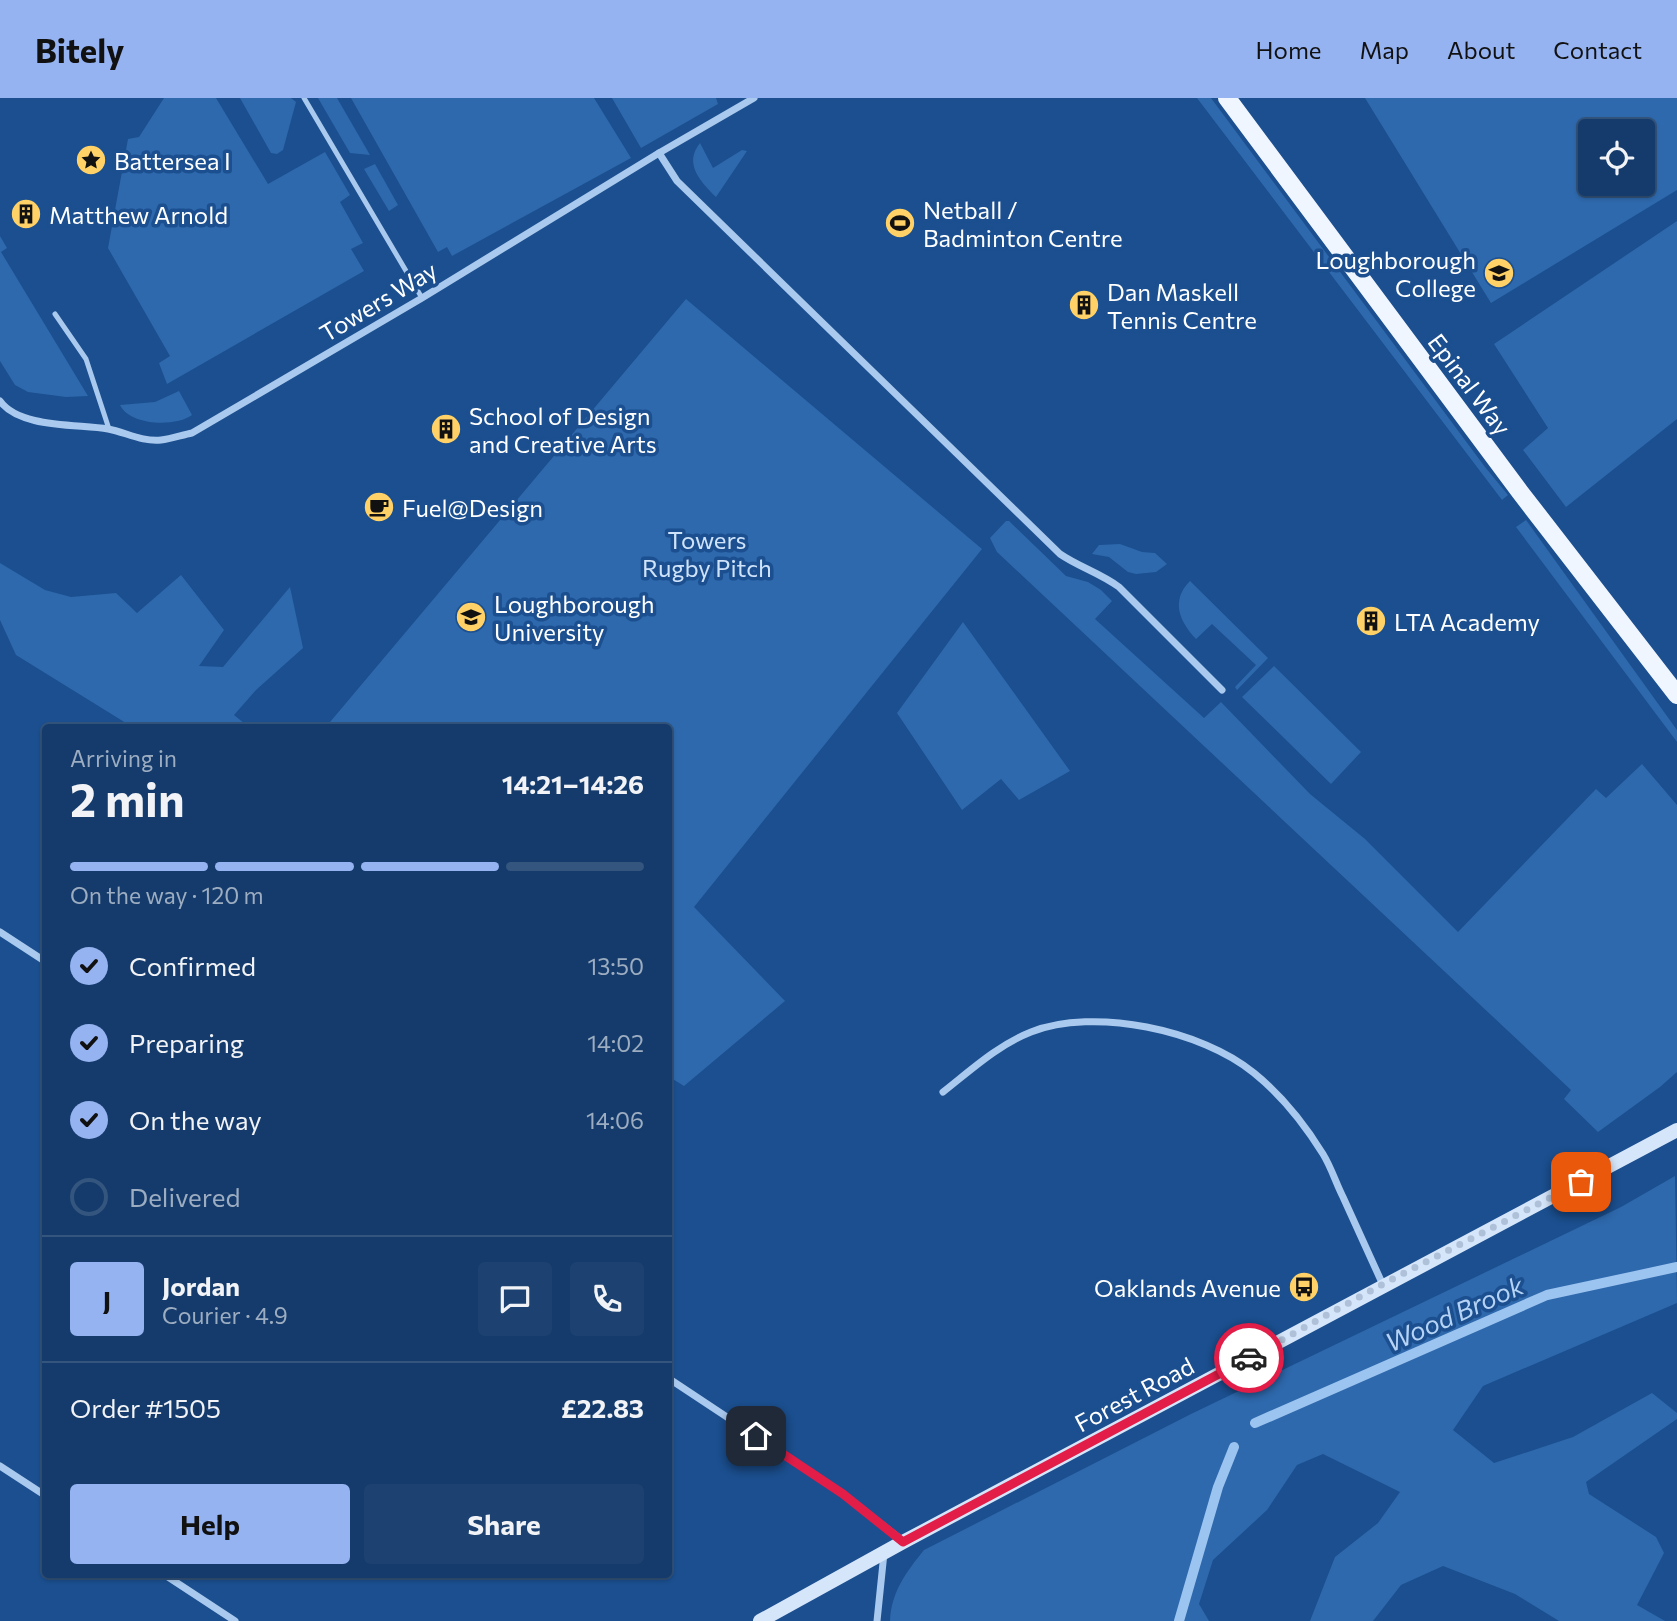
<!DOCTYPE html>
<html lang="en">
<head>
<meta charset="utf-8">
<style>
  :root { --surface:#143b6b; --page:#1d4271; --text:#f1f3f6; --muted:#9dadc1; --line:#33557e; --accent:#95b2f1 }
  body { margin:0; font-family:Commissioner,sans-serif; background:var(--page); color:var(--text); height:100vh; display:flex; flex-direction:column; font-size:26px; white-space:nowrap }
  * { box-sizing:border-box; margin:0 }
  p { font-size:23px; color:var(--muted) }
  .icon { flex:none; width:38px; height:38px; fill:none; stroke:currentColor; stroke-width:2; stroke-linecap:round; stroke-linejoin:round }
  .map { position:relative; flex:1; overflow:hidden }
  .drawer { position:absolute; left:42px; top:626px; width:630px; height:854px; display:flex; flex-direction:column; background:var(--surface); border-radius:7px; box-shadow:0 2px 5px #0004,0 0 0 2px var(--line) }
  .drawer>* { flex:none }
  .controls { position:absolute; left:1578px; top:21px; display:grid; gap:14px }
  .controls a { display:grid; place-items:center; width:77px; height:77px; border-radius:7px; background:var(--surface); box-shadow:0 2px 5px #0004,0 0 0 2px var(--line); font-size:35px }
  .pin { position:absolute; display:grid; place-items:center; width:60px; height:60px; color:#fff; margin:-30px; border-radius:14px; box-shadow:0 4px 10px #0006 }
  .courier { position:absolute; display:grid; place-items:center; width:70px; height:70px; margin:-35px; border:5px solid #e11d48; border-radius:50%; background:#fff; color:#222; box-shadow:0 2px 9px #0007 }
  .summary em { font-style:normal; font-weight:700 }
  .summary div { display:flex; flex-direction:column-reverse }
  .summary { display:flex; align-items:center; justify-content:space-between; height:119px; padding:0 28px }
  h1 { font-size:46px; font-weight:700; line-height:52px }
  .bar { display:grid; grid-template-columns:repeat(4,1fr); gap:10px 7px; align-content:center; height:84px; padding:0 28px }
  .bar i { height:9px; border-radius:5px; background:var(--line) }
  .bar .selected { background:var(--accent) }
  .bar p { grid-column:span 4 }
  .line { display:flex; align-items:center; gap:18px; padding:0 28px; border-top:2px solid var(--line) }
  .line div { flex:1 }
  .round { display:grid; place-items:center; flex:none; width:74px; height:74px; border-radius:7px; background:var(--page) }
  ol { padding:0 28px; list-style:none }
  li { display:flex; align-items:center; gap:21px; height:77px }
  li p { margin-inline-start:auto }
  li .icon { padding:7px; border-radius:50%; background:var(--accent); color:#111; stroke-width:4 }
  li:last-child { color:var(--muted) }
  li i { width:38px; height:38px; border:4px solid var(--line); border-radius:50% }
  .button { display:flex; gap:14px; margin-top:auto; padding:14px 28px }
  .button a { flex:1; height:80px; border-radius:7px; background:var(--accent); color:#111; font-size:28px; font-weight:700; line-height:80px; text-align:center }
  .button a+a { background:var(--page); color:var(--text) }
  header { display:flex; align-items:center; gap:42px; box-sizing:border-box; height:98px; padding:0 35px; background:var(--accent); color:#111 }
  header strong { font-size:33px }
  nav { display:flex; gap:38px; margin-inline-start:auto; font-size:24px }
  .map>svg:first-child { display:block }
  .green { fill:#2e69ad; fill-rule:evenodd }
  .lines { fill:none; stroke-linecap:round; stroke-linejoin:round }
  .stream { stroke:#9cc4f0; stroke-width:10 }
  .lane { stroke:#a9c9ee; stroke-width:5 }
  .street { stroke:#a9c9ee; stroke-width:7 }
  .secondary { stroke:#d6e6fa; stroke-width:14 }
  .primary { stroke:#f0f6ff; stroke-width:18 }
  .done { stroke:#afc1d8; stroke-width:7; stroke-dasharray:0 12.6 }
  .route { stroke:#e11d48; stroke-width:9 }
  .labels { text-anchor:middle; dominant-baseline:central; stroke-width:7; stroke-linejoin:round; paint-order:stroke }
  .poi-label { font-size:24px; fill:#fff; stroke:#1b4f8f; text-anchor:start }
  .street-label { font-size:24px; fill:#fff; stroke:#1b4f8f }
  .park-label { font-size:24px; fill:#cfe3fa; stroke:#1b4f8f }
  .water-label { font-size:26px; font-style:italic; fill:#b5d3f5; stroke:#1b4f8f }
</style>
</head>
<body>
<header>
<strong>Bitely</strong>
<nav><a>Home</a><a>Map</a><a>About</a><a>Contact</a></nav>
</header>
<div class="map">
<svg width="1677" height="1523" viewBox="0 0 1677 1523">
  <rect width="100%" height="100%" fill="#1b4f8f"/>
  <g class="green">
    <path d="M164 0H216L268 86 325 54 350 97 340 104 363 145 351 151 364 173 167 286 159 265 170 258 108 150 128 41 139 39Z"/>
    <path d="M240 0H291L296 4 283 52 277 56 271 55Z"/>
    <path d="M318 0H337L370 57 350 55Z"/>
    <path d="M351 0H594L631 60 452 158 447 149 438 154Z"/>
    <path d="M612 0H716L718 6 641 50Z"/>
    <path d="M1197 0H1211L1485 369 1508 397 1502 402Z"/>
    <path d="M1365 0H1677V92L1491 205ZM1591 33H1643V86H1591Z"/>
    <path d="M700 45 713 70 742 52 747 53 716 99C701 84 683 66 700 45Z"/>
    <path d="M375 66 398 107 389 113 364 71Z"/>
    <path d="M1677 123V321L1566 409 1523 352 1548 330 1494 246Z"/>
    <path d="M0 138 7 150 1 154 88 298 66 299 28 294 15 287 0 263Z"/>
    <path d="M686 201 982 451 694 809 785 903 684 988 668 978V630H325Z"/>
    <path d="M179 293 192 317C176 329 130 328 120 307L155 304Z"/>
    <path d="M1526 422 1677 632V644L1516 429Z"/>
    <path d="M1006 423H1009L1066 478 1088 484 1101 492 1112 503 1095 521 1204 620 1221 604 1310 696 1365 741 1458 834 1596 691 1606 700 1642 666 1677 707V974L1660 989 1598 1034 1564 1001 1571 992 997 454 990 440Z"/>
    <path d="M1120 446 1142 454 1155 455 1167 466 1156 474 1136 476 1128 474 1109 459 1092 456 1099 447Z"/>
    <path d="M0 465 45 492 71 499 116 495 137 515 181 477 224 532 199 568 223 569 290 489 303 550 256 592 234 617 250 630H134L16 557 0 522Z"/>
    <path d="M1190 483 1268 560 1237 592 1235 589 1256 567 1212 526 1196 541C1180 524 1170 503 1190 483Z"/>
    <path d="M963 524 1070 673 1019 702 1001 681 962 712 897 615Z"/>
    <path d="M1274 568 1361 654 1331 686 1242 599Z"/>
    <path d="M1675 1078 1677 1205 1483 1288 1453 1332 1494 1365 1573 1339 1652 1295 1677 1315V1321L1586 1384 1589 1396 1656 1439 1664 1455 1637 1507 1665 1523H1559L1515 1496 1443 1468 1401 1487 1373 1523H1310L1335 1459 1378 1425 1400 1394 1323 1356 1297 1367 1267 1412 1213 1462 1199 1506 1209 1523H890C891 1494 907 1473 924 1452L1191 1316 1621 1109Z"/>
  </g>
  <g class="lines">
    <g class="stream">
      <path d="M1255 1325 1547 1197 1677 1169"/>
      <path d="M1179 1523 1218 1389 1234 1349"/>
    </g>
    <g class="lane">
      <path d="M304 0 422 200"/>
      <path d="M55 216 86 261 109 331"/>
    </g>
    <g class="street">
      <path d="M659 55 677 83 1060 456C1079 469 1100 475 1119 489L1222 592"/>
      <path d="M0 303C19 330 77 326 108 331 125 334 142 344 161 342 171 341 182 337 192 335L422 200 659 55 754 0"/>
      <path d="M0 834 46 864"/>
      <path d="M943 994C971 972 998 947 1031 934 1094 909 1202 932 1254 975 1280 996 1305 1027 1323 1056 1331 1069 1336 1085 1343 1099 1356 1128 1370 1158 1383 1187"/>
      <path d="M668 1280 843 1396 903 1443"/>
      <path d="M0 1368 46 1398"/>
      <path d="M165 1477 235 1523"/>
      <path d="M877 1523 884 1455"/>
    </g>
    <path class="secondary" d="M760 1523 903 1444 1677 1032"/>
    <path class="primary" d="M1227 0 1520 394 1677 597"/>
  </g>
  <g class="lines">
    <path class="done" d="M1249 1260 1383 1186 1581 1084"/>
    <path class="route" d="M756 1338 843 1396 903 1444 1249 1260"/>
  </g>
  <defs>
    <g id="sight-disc" transform="scale(1.575)"><circle r="9.5" fill="#ffd166" stroke="#1b4f8f"/><path d="M0-6L1.8-2.2L6-1.7L2.9 1.2L3.7 5.4L0 3.3L-3.7 5.4L-2.9 1.2L-6-1.7L-1.8-2.2Z" fill="#111"/></g>
    <g id="building-disc" transform="scale(1.575)"><circle r="9.5" fill="#ffd166" stroke="#1b4f8f"/><path d="M-4-6H4V6H1V3H-1V6H-4ZM-2.5-4.3h1.7v1.8h-1.7ZM.8-4.3h1.7v1.8H.8ZM-2.5-1h1.7V.8h-1.7ZM.8-1h1.7V.8H.8Z" fill="#111"/></g>
    <g id="stadium-disc" transform="scale(1.575)"><circle r="9.5" fill="#ffd166" stroke="#1b4f8f"/><path d="M0-5a6.5 5 0 1 0 0 10a6.5 5 0 1 0 0-10ZM-3.5-1.8h7v3.6h-7Z" fill="#111"/></g>
    <g id="university-disc" transform="scale(1.575)"><circle r="9.5" fill="#ffd166" stroke="#1b4f8f"/><path d="M0-5L7-2L0 1L-7-2ZM-4 1L0 2.5L4 1V4Q0 6-4 4Z" fill="#111"/></g>
    <g id="cafe-disc" transform="scale(1.575)"><circle r="9.5" fill="#ffd166" stroke="#1b4f8f"/><path d="M-5.5-4.5H6V0H3Q3 3.5 0 3.5H-2.5Q-5.5 3.5-5.5 0ZM3-3.2v2h1.7v-2ZM-6 4.5H4V6H-6Z" fill="#111"/></g>
    <g id="bus-disc" transform="scale(1.575)"><circle r="9.5" fill="#ffd166" stroke="#1b4f8f"/><path d="M-5-6H5V4H4V6H2V4H-2V6H-4V4H-5ZM-3.5-4V0h7V-4ZM-3.5 1.2v1.5H-2V1.2ZM2 1.2v1.5H3.5V1.2Z" fill="#111"/></g>
  </defs>
  <g fill-rule="evenodd">
    <use href="#sight-disc" x="91" y="62"/>
    <use href="#building-disc" x="26" y="116"/>
    <use href="#stadium-disc" x="900" y="125"/>
    <use href="#university-disc" x="1499" y="175"/>
    <use href="#building-disc" x="1084" y="207"/>
    <use href="#building-disc" x="446" y="331"/>
    <use href="#cafe-disc" x="379" y="409"/>
    <use href="#university-disc" x="471" y="519"/>
    <use href="#building-disc" x="1371" y="523"/>
    <use href="#bus-disc" x="1304" y="1189"/>
  </g>
  <g class="labels">
    <g class="poi-label">
      <text x="114" y="62">Battersea I</text>
      <text x="923" y="111">Netball /<tspan x="923" dy="28">Badminton Centre</tspan></text>
      <text x="49" y="116">Matthew Arnold</text>
      <text x="1476" y="161" text-anchor="end">Loughborough<tspan x="1476" dy="28">College</tspan></text>
      <text x="1107" y="193">Dan Maskell<tspan x="1107" dy="28">Tennis Centre</tspan></text>
      <text x="469" y="317">School of Design<tspan x="469" dy="28">and Creative Arts</tspan></text>
      <text x="402" y="409">Fuel@Design</text>
      <text x="494" y="505">Loughborough<tspan x="494" dy="28">University</tspan></text>
      <text x="1394" y="523">LTA Academy</text>
      <text x="1281" y="1189" text-anchor="end">Oaklands Avenue</text>
    </g>
    <g class="street-label">
      <text transform="translate(378 203) rotate(-31)">Towers Way</text>
      <text transform="translate(1470 286) rotate(53)">Epinal Way</text>
      <text transform="translate(1134 1296) rotate(-28)">Forest Road</text>
    </g>
    <g class="park-label">
      <text x="707" y="441">Towers<tspan x="707" dy="28">Rugby Pitch</tspan></text>
    </g>
    <g class="water-label">
      <text transform="translate(1454 1215) rotate(-24)">Wood Brook</text>
    </g>
  </g>
</svg>
<div class="controls">
<a><svg class="icon" aria-label="locate" viewBox="0 0 24 24"><circle cx="12" cy="12" r="6"/><path d="M12 2v4M12 18v4M2 12h4M18 12h4"/></svg></a>
</div>
<div class="pin" style="left:1581px;top:1084px;background:#ea580c"><svg class="icon" aria-label="bag" viewBox="0 0 24 24"><path d="M5 8h14l-1 12H6zM9 8a3 3 0 0 1 6 0"/></svg></div>
<div class="pin" style="left:756px;top:1338px;background:#1f2937"><svg class="icon" aria-label="home" viewBox="0 0 24 24"><path d="M3 11l9-7 9 7M6 9v11h12V9"/></svg></div>
<div class="courier" style="left:1249px;top:1260px"><svg class="icon" aria-label="car" viewBox="0 0 24 24"><path d="M5 17H2v-5l4-1 3-4h7l3 4 3 1v5h-3M9 17h6M6 11h13"/><circle cx="7" cy="17" r="2"/><circle cx="17" cy="17" r="2"/></svg></div>
<section class="drawer">
<div class="summary"><div><h1>2 min</h1><p>Arriving in</p></div><em>14:21–14:26</em></div>
<div class="bar"><i class="selected"></i><i class="selected"></i><i class="selected"></i><i></i><p>On the way · 120 m</p></div>
<ol>
<li><svg class="icon" aria-label="check" viewBox="0 0 24 24"><path d="M5 12l5 5 9-10"/></svg>Confirmed<p>13:50</p></li>
<li><svg class="icon" aria-label="check" viewBox="0 0 24 24"><path d="M5 12l5 5 9-10"/></svg>Preparing<p>14:02</p></li>
<li><svg class="icon" aria-label="check" viewBox="0 0 24 24"><path d="M5 12l5 5 9-10"/></svg>On the way<p>14:06</p></li>
<li><i></i>Delivered</li>
</ol>
<div class="line" style="height:126px"><b class="round" style="background:var(--accent);color:#111">J</b><div><b>Jordan</b><p>Courier · 4.9</p></div><a class="round"><svg class="icon" aria-label="chat" viewBox="0 0 24 24"><path d="M4 5h16v11H9l-5 4z"/></svg></a><a class="round"><svg class="icon" aria-label="phone" viewBox="0 0 24 24"><path d="M5 4h4l2 5-3 2q2 4 5 5l2-3 5 2v4C11 20 4 13 5 4z"/></svg></a></div>
<div class="line" style="height:91px"><div>Order #1505</div><b>£22.83</b></div>
<div class="button"><a>Help</a><a>Share</a></div>
</section>
</div>
</body>
</html>
